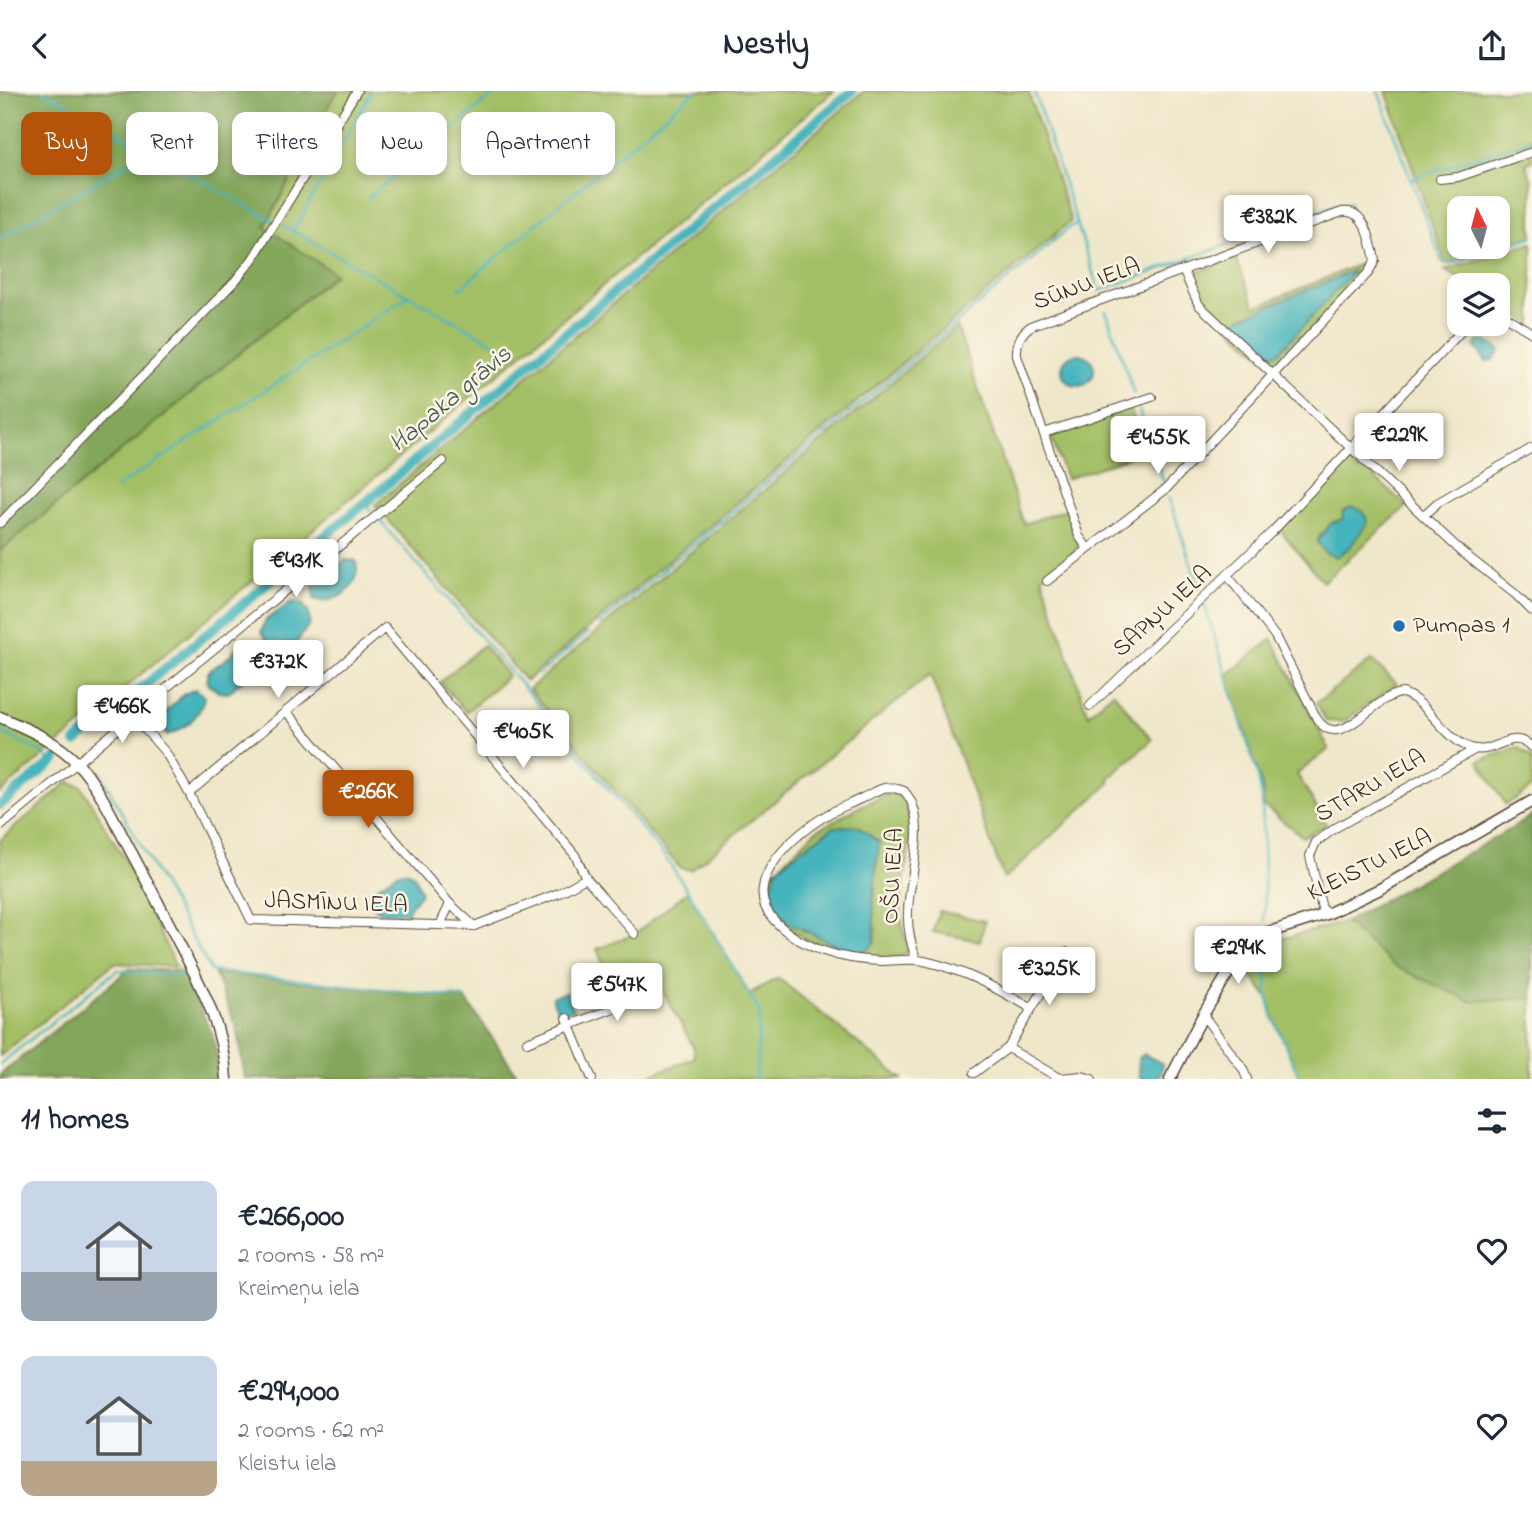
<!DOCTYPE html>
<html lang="en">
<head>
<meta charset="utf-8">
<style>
  :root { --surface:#fff; --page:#f2f2f3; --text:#1f2937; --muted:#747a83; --accent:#b45309 }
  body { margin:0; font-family:"Indie Flower",sans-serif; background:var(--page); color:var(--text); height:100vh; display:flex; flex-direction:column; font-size:26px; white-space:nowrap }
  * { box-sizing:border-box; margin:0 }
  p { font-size:23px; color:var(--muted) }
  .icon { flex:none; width:38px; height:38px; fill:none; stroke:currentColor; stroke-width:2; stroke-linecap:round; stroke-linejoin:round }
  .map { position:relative; height:988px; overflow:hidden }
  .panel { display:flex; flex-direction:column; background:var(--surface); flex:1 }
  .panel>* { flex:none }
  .guide { position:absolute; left:21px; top:21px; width:700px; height:63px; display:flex; gap:14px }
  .needle { width:46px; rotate:354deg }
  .controls { position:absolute; left:1447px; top:105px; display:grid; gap:14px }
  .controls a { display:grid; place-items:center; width:63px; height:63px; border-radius:14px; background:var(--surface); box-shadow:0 4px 10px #0003; font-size:35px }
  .price { position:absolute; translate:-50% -60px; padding:0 16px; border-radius:7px; background:#fff; color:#222; font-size:23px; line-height:46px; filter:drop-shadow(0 2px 4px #0008) }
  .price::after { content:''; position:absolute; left:50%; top:42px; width:21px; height:16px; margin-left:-10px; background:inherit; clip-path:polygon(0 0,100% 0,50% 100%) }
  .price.selected { background:var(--accent); color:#fff }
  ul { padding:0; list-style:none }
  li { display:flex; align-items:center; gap:21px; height:175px; padding:0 21px }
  li span { display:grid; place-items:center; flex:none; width:196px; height:140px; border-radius:14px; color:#555 }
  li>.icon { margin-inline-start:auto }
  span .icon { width:84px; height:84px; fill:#fffc; stroke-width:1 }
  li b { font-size:30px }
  h2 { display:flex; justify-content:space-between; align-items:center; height:84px; padding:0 21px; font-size:30px }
  .chip { padding:0 24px; border-radius:14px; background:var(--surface); box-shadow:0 4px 10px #0003; font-size:24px; line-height:63px }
  .chip.selected { background:var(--accent); color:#fff }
  header { display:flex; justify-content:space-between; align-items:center; height:91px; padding:0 21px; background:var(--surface); font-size:32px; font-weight:700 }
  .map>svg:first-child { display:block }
  .green { fill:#a3bf65; stroke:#6f7442; stroke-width:2; fill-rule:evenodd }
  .forest { fill:#82a65a; stroke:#5e683c; stroke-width:2 }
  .water { fill:#44b4bc; stroke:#406f6d; stroke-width:2 }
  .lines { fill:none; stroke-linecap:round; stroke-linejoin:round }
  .stream { stroke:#44b4bc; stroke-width:2.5 }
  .canal { stroke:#44b4bc; stroke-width:10 }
  .street-casing { stroke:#564638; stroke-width:10 }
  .secondary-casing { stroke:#564638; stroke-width:13 }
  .street { stroke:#fff; stroke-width:8 }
  .secondary { stroke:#fff; stroke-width:10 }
  .poi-dot { fill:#1f6fb2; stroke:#fcf5e5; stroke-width:2.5 }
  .labels { text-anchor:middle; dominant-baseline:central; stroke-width:5; stroke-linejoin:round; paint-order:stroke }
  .street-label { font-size:24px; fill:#3b2a1e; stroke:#fcf5e5 }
  .poi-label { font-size:24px; fill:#3b2a1e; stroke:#fcf5e5; text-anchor:start }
  .water-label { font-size:26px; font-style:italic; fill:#3e5a55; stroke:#fcf5e5 }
</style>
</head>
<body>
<header><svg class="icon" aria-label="back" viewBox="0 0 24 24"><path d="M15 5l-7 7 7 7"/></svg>Nestly<svg class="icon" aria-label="share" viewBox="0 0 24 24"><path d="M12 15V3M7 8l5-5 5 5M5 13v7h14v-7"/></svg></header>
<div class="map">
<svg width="1532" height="988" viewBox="0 0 1532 988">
  <rect width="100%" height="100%" fill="#fcf5e5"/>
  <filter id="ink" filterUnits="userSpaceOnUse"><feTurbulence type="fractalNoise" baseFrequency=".0143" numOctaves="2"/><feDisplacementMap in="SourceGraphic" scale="14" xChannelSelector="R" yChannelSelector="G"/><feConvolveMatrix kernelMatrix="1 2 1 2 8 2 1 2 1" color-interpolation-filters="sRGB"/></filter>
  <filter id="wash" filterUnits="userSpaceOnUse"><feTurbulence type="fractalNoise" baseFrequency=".00686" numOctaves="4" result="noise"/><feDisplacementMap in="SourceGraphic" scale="28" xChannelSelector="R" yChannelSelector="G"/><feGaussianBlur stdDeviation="1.57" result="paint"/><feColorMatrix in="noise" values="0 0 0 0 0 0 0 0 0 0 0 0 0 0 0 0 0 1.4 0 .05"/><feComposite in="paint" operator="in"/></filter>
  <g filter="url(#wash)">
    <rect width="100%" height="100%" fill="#efe7c9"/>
    <!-- green -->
    <g class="green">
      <path d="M339 0H834L0 702V460L335 183 264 137 333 6Z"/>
      <path d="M864 0H1028L1071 130 526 590 375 414Z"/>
      <path d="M1386 0H1532V70L1526 73 1532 90V145L1498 156V117H1460V156H1498L1446 173Z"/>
      <path d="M1532 152V233L1498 212V194H1470L1445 179Z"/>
      <path d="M1236 167 1255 216 1367 170 1369 175 1275 277 1200 209 1191 183Z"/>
      <path d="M957 236 1024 433 1067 418 1079 454 1071 464 1042 486 1088 624 1113 601 1152 649 1109 687 1110 692 1004 788 930 583 691 779 680 777 529 598Z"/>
      <path d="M1130 317 1147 360 1066 388 1051 345Z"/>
      <path d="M1351 366 1407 415 1323 491 1280 439ZM1343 428 1326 462 1317 451 1321 443Z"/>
      <path d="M1272 548 1329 658 1297 683 1327 734 1303 746 1264 715 1262 695 1227 584Z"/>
      <path d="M483 554 508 585 466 621 440 591Z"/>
      <path d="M1372 569 1397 593 1343 631 1326 630 1316 612Z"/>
      <path d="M1518 656 1532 667V696L1506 714 1479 670Z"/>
      <path d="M68 691 81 695 129 776 176 876 114 872 0 965V749Z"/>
      <path d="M893 701 903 706C919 743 901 784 901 822 901 834 906 848 909 860L900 866 863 867 805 848 778 829 765 805 772 782 815 740 863 714ZM875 797 872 828 876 838 820 846 804 840Z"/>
      <path d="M688 800 749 903 778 887 902 988H640L694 967V957L658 891 617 907 597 858 635 843Z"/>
      <path d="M939 820 985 830 980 850 933 841Z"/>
      <path d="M1345 831 1395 875 1470 910 1532 907V988H1300L1272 923 1268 907 1246 877 1273 850Z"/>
    </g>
    <!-- forest -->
    <g class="forest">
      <path d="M0 0H339L333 6 265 136 335 183 0 460Z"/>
      <path d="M1532 724V907L1470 910 1394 875 1345 831 1516 735Z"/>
      <path d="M129 878 182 880 213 944 220 988H0V984Z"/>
      <path d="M214 882 465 907 520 988H245L237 937Z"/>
    </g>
    <!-- water -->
    <g class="water">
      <path d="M1355 179 1278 262 1272 263 1235 229Z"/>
      <path d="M1478 250H1486L1500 259 1493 269 1486 270 1475 256Z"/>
      <circle cx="1078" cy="279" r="16"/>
      <path d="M1352 416 1362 419 1368 431 1350 456 1336 466 1326 462 1317 451 1331 432 1343 428 1342 421Z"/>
      <path d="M346 469 356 470C357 475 358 483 356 487 349 505 330 513 314 508L313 493Z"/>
      <path d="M291 511 301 512 308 520 310 532 297 551 273 558 261 541 266 529Z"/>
      <path d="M246 551 259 561V575L228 602 218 601 207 591 208 581 231 564 237 556Z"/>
      <path d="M196 598 205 606C199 626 186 638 167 644L156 631 184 603Z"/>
      <path d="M857 735 879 751 873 808 875 851 869 858 859 861 835 854 789 832 777 819 771 797 777 778 794 764 833 736Z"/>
      <path d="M406 780 414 784 421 802 410 816 408 822 379 821 370 812V801L399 781Z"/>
      <path d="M566 901 573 919 559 924 552 906Z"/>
      <path d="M1144 963 1163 973 1162 980 1156 988H1140L1138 967Z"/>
    </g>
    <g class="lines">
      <!-- stream -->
      <g class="stream">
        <path d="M43 0 274 130"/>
        <path d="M1034 0 1099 200 1336 114 1351 111"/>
        <path d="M1378 0 1442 171 1450 173 1532 146"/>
        <path d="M1410 88 1532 48"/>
        <path d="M368 107 498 0"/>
        <path d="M284 135 507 259"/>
        <path d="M293 140 372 0"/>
        <path d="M0 148 150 59"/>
        <path d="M459 198 695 0"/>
        <path d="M1106 220 1134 303"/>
        <path d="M1139 319 1164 392"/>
        <path d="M116 397 409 205"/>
        <path d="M1169 407 1199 496"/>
        <path d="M365 412 372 421"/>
        <path d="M381 431 510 580 663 763 688 800 760 921 756 988"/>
        <path d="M1205 515 1258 685 1262 707 1265 830"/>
        <path d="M599 533 1070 136 1077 132"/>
        <path d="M539 583 589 541"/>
        <path d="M0 640 41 661 52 671"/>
        <path d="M100 682 211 880 465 907"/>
        <path d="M1265 856 1268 907 1272 923 1300 988"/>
        <path d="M0 973 117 879 184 885"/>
      </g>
      <!-- canal -->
      <g class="canal">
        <path d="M76 651 365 412 852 0"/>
        <path d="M0 714 56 668"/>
      </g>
    </g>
  </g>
  <g filter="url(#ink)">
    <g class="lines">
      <!-- street casing -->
      <g class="street-casing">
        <g id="street">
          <path d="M1440 88 1458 86 1532 61"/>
          <path d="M1183 179 1199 214 1351 357 1274 439 1227 484"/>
          <path d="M1498 221 1532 242"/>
          <path d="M1468 233 1351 357 1462 461 1515 503 1532 520"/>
          <path d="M1044 342 1152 306"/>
          <path d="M1424 424 1437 412 1532 357"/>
          <path d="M0 432 235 190 252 169 357 0"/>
          <path d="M1047 490 1166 398 1369 181 1375 169C1371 151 1366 117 1342 121L1033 234C1022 240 1016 251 1017 265L1079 445 1088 458"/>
          <path d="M1090 615 1227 484 1275 545 1317 628C1341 664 1375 602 1403 602 1430 612 1443 647 1471 657 1495 665 1510 636 1532 656"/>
          <path d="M286 620 450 813 474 835"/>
          <path d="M132 633 142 617 443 370"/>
          <path d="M189 702 385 537 575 764 586 787 635 843"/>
          <path d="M0 736 120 636 132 633 142 635 166 662 189 702 251 829 474 835 559 802 586 787"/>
          <path d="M1327 823 1322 818 1310 765 1316 751 1337 736 1476 658"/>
          <path d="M440 834 450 813"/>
          <path d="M916 868C911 853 907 836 908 820 909 786 930 727 904 700 898 698 891 695 884 697 877 699 871 703 864 706 853 712 841 716 830 722 798 741 737 790 774 829 801 858 843 869 881 870 895 870 910 867 924 870 965 879 995 897 1031 917"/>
          <path d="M1203 924 1243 978 1247 988"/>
          <path d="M567 927 592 988"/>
          <path d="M527 951 652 902"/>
          <path d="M1008 957 1066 861"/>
          <path d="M974 982 1008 957 1059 987 1082 985 1092 988"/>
        </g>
      </g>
      <!-- secondary casing -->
      <g class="secondary-casing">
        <g id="secondary">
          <path d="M0 626C27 638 57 650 77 672 100 696 114 730 130 759 148 792 165 825 182 858 204 900 224 940 226 988"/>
          <path d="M1170 988 1203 924 1238 866 1263 843 1327 823 1380 798 1532 710"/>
        </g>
      </g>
      <!-- street -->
      <use href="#street" class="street"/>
      <!-- secondary -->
      <use href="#secondary" class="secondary"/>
    </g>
  </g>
  <!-- markers -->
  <circle class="poi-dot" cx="1399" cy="535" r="7"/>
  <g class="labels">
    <!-- street labels -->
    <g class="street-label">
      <text transform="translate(1087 194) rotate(-20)">SŪNU IELA</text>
      <text transform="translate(1163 521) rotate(-42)">SAPŅU IELA</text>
      <text transform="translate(1371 696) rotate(-30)">STARU IELA</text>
      <text transform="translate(1370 775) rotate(-26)">KLEISTU IELA</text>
      <text transform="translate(894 785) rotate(-87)">OŠU IELA</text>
      <text transform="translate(336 813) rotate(2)">JASMĪNU IELA</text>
    </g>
    <!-- poi labels -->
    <g class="poi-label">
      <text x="1413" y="535">Pumpas 1</text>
    </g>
    <!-- water labels -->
    <g class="water-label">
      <text transform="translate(451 309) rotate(-40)">Hapaka grāvis</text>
    </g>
  </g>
</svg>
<div class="controls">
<a><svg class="needle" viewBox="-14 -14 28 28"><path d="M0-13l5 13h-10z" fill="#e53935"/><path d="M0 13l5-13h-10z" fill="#747a83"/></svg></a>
<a><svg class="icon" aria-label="layers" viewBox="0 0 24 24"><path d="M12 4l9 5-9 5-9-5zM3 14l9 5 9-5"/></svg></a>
</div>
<b class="price" style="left:1268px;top:164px">€382K</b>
<b class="price" style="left:1399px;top:382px">€229K</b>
<b class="price" style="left:1158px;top:385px">€455K</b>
<b class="price" style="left:296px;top:508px">€431K</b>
<b class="price" style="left:278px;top:609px">€372K</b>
<b class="price" style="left:122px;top:654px">€466K</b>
<b class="price" style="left:523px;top:679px">€405K</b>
<b class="price selected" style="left:368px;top:739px">€266K</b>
<b class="price" style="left:1238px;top:895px">€294K</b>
<b class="price" style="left:1049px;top:916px">€325K</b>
<b class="price" style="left:617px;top:932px">€547K</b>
<div class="guide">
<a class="chip selected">Buy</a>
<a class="chip">Rent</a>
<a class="chip">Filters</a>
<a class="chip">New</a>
<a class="chip">Apartment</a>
</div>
</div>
<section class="panel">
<h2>11 homes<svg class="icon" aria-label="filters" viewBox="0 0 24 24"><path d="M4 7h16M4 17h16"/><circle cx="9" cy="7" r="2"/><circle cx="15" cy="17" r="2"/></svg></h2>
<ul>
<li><span style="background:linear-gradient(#c9d6e8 65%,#9aa5b1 0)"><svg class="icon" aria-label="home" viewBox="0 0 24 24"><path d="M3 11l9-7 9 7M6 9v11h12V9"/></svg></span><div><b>€266,000</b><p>2 rooms · 58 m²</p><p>Kreimeņu iela</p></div><svg class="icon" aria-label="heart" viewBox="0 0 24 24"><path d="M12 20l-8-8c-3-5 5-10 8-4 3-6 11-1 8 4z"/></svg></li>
<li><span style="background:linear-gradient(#c9d6e8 75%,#b9a48a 0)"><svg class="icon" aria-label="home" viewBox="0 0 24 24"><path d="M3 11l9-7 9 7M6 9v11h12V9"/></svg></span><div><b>€294,000</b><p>2 rooms · 62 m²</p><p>Kleistu iela</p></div><svg class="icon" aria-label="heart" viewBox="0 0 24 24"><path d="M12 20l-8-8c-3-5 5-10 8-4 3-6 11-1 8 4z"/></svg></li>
</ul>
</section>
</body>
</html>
